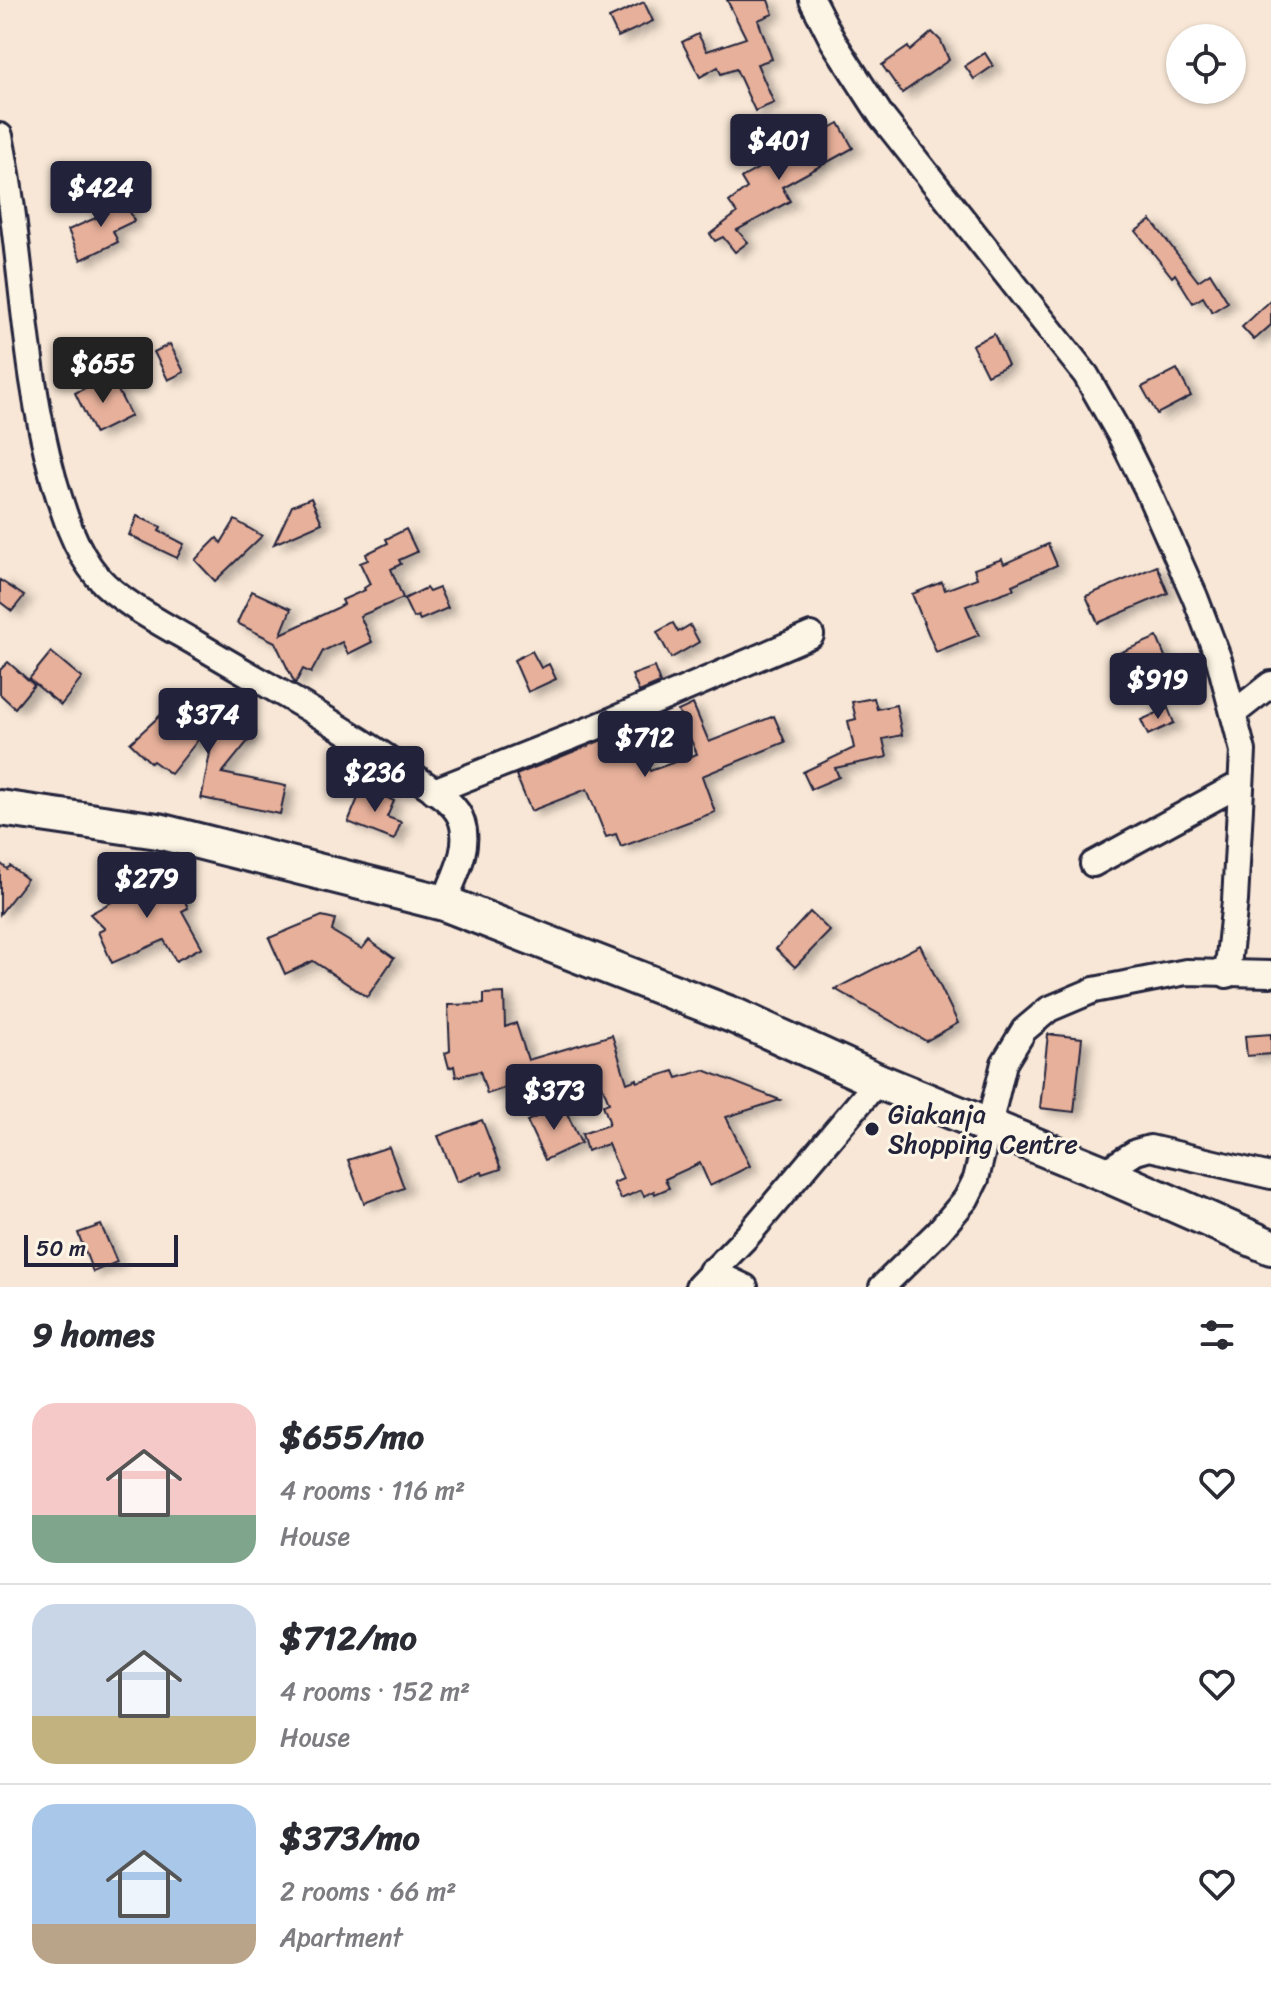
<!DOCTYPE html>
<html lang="en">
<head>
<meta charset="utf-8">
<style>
  :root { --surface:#fff; --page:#f7f7f7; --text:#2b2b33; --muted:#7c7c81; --line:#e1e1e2; --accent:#22223b }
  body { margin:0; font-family:Sriracha,sans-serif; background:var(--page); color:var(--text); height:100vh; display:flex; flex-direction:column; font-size:30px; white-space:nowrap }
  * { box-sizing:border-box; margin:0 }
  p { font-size:26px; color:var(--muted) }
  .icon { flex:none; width:44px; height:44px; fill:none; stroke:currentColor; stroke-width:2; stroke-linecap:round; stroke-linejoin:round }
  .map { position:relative; height:1287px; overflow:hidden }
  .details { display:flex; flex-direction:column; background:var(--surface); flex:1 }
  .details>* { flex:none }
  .buttons { position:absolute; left:1166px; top:24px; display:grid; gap:16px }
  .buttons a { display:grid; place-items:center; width:80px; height:80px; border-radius:50%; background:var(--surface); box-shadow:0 2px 6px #0004; font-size:40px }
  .scale { position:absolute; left:24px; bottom:20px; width:154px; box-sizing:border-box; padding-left:8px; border:4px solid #22223b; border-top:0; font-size:22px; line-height:28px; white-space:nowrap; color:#22223b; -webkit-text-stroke:6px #fcf5e5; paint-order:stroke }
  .price { position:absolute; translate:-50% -68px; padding:0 18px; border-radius:8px; background:var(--accent); color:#fff; font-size:26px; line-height:52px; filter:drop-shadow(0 2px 4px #0008) }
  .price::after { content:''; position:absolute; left:50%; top:48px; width:24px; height:18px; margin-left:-12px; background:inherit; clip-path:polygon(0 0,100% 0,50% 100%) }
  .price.active { background:#222; color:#fff }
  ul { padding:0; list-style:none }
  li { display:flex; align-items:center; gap:24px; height:200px; padding:0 32px }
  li+li { border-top:2px solid var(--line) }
  li span { display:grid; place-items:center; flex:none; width:224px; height:160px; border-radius:24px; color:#555 }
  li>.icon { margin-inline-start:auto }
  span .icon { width:96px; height:96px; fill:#fffc; stroke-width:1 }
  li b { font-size:34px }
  h2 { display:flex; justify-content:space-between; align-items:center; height:96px; padding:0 32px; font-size:34px }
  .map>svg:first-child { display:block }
  .building { fill:#e6b09a; stroke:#22223b; stroke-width:2; filter:url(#shadow) }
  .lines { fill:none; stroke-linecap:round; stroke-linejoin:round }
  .street-casing { stroke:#22223b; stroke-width:30 }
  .secondary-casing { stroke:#22223b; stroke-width:40 }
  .street { stroke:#fcf5e5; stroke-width:24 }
  .secondary { stroke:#fcf5e5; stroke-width:34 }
  .poi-dot { fill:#22223b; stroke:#fcf5e5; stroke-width:3 }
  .labels { text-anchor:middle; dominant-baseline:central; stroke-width:6; stroke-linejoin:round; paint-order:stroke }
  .poi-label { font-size:26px; fill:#22223b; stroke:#fcf5e5; text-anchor:start }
</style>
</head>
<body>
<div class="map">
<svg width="1271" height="1287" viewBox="0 0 1271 1287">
  <defs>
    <filter id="shadow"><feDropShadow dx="8" dy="4.5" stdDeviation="4" flood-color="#0004"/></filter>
  </defs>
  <rect width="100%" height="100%" fill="#f8e7d6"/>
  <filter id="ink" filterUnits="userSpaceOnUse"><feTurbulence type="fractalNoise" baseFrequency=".0125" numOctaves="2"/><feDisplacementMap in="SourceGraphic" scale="16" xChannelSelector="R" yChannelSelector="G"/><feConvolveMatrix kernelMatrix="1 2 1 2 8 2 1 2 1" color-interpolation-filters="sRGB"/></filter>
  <g filter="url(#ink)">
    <!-- building -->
    <g class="building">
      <path d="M727 0H768L773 14 758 20 772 59 757 64 774 103 755 111 736 69 721 74 718 67 700 77 682 42 698 34 707 51 746 38Z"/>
      <path d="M644 2 653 21 618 37 609 18Z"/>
      <path d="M932 32 941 41 949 60 902 93 882 65 908 47 910 51Z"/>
      <path d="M985 53 993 66 974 79 965 66Z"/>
      <path d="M839 123 853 148 782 187 790 201 737 230 748 242 735 252 723 237 715 241 710 234 737 213 729 202 747 188 741 178Z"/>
      <path d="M123 195 134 221 113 231 118 242 81 260 68 230 107 213 103 204Z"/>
      <path d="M1151 220 1198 281 1210 273 1228 302 1212 312 1203 297 1193 303 1175 274 1172 277 1136 231Z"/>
      <path d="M1271 300V325L1254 340 1242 327Z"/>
      <path d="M994 334 1008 365 987 375 972 345Z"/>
      <path d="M170 344 184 372 168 380 154 352Z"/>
      <path d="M1177 369 1191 396 1157 414 1142 387Z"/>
      <path d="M110 375 131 416 95 434 75 393Z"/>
      <path d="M311 498 322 523 274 544 292 506Z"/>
      <path d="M137 516 161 527 159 531 184 544 177 558 129 535Z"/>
      <path d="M235 520 262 536 215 581 195 560 217 538 221 543Z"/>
      <path d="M406 529 417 552 399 560 401 564 391 569 403 598 360 616 372 642 348 654 342 642 323 651 311 673 303 669 295 684 275 642 237 623 252 591 291 609 281 634 337 608 344 604 342 600 365 590 364 588 370 584 360 563 368 560 366 554 388 543 386 539Z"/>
      <path d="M1048 544 1057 565 1012 585 1014 589 966 606 979 635 936 652 912 594 942 582 945 590 977 578 974 569 1002 559 1004 564Z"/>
      <path d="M1157 566 1168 593 1098 623 1086 596Z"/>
      <path d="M0 580 24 596 12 611 0 602Z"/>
      <path d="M426 588 429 592 439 588 448 608 420 620 418 616 413 618 404 599Z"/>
      <path d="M673 623 678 632 690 625 699 642 671 658 657 632Z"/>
      <path d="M1157 637 1166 659 1122 678 1112 656Z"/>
      <path d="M532 651 541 668 549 664 556 679 528 692 514 660Z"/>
      <path d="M51 652 82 678 61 705 29 679Z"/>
      <path d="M8 662 34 685 15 708 0 694V670Z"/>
      <path d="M654 667 660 683 639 692 632 675Z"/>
      <path d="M874 698 877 709 896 705 902 735 883 739 887 757 835 768 839 777 811 789 803 772 854 748 848 721 856 719 852 702Z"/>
      <path d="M190 699 235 723 236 721 253 735 222 773 286 786 280 814 202 798 201 800 217 716 171 774 153 761 151 763 130 743 164 712 171 719Z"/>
      <path d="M693 704 709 742 774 716 785 742 702 776 715 812 621 847 616 834 606 837 587 789 531 811 516 775 624 731 633 755 642 751 650 771 697 754 678 711Z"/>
      <path d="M1168 708 1174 723 1148 735 1141 720Z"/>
      <path d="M363 786 394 801 387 817 401 822 394 840 348 822Z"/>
      <path d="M0 863 7 869 10 866 27 879 0 914Z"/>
      <path d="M144 870 176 881 188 908 182 911 202 947 176 961 164 940 112 963 98 932 105 929 90 914 140 886Z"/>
      <path d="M810 912 830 931 795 967 776 949Z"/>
      <path d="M322 916 335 919 332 931 362 949 369 940 394 958 367 997 313 961 285 974 269 938Z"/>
      <path d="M920 945 958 1023 926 1041 835 989Z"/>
      <path d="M504 993 505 1027 516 1023 528 1060 612 1035 627 1083 637 1079V1082L674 1071 677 1078 704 1070 780 1100 726 1117 750 1166 710 1186 700 1163 665 1179 669 1188 655 1194 654 1191 644 1196 641 1190 621 1199 613 1183 623 1179 608 1144 587 1151 582 1134 608 1125 609 1121 603 1105 609 1103 594 1065 571 1072 569 1067 487 1094 480 1071 456 1077 454 1066 449 1068 445 1053 450 1051 448 1005 484 1004V994Z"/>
      <path d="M1048 1034 1082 1038 1074 1112 1040 1108Z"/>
      <path d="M1271 1034V1054L1247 1056 1245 1036Z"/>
      <path d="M563 1105 581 1143 545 1160 527 1121Z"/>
      <path d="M482 1120 501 1169 483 1175 482 1172 457 1182 438 1136Z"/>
      <path d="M389 1147 404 1188 364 1203 348 1160Z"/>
      <path d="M101 1225 117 1262 93 1272 78 1233Z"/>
    </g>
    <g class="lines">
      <!-- street casing -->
      <g class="street-casing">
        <g id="street">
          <path d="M812 0 833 41 882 117 1086 375 1119 433 1146 487 1195 597 1219 660 1243 751 1235 901 1227 975"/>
          <path d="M0 136C23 249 22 365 53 477 63 511 74 549 97 576 119 602 168 627 197 644 271 688 345 727 415 777 430 788 457 803 462 822 471 849 453 878 444 903"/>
          <path d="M1234 713 1271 684"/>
          <path d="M434 791 596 727 811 635"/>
          <path d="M1093 864 1240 784"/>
          <path d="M1103 1173 1136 1152 1150 1148 1271 1176"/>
          <path d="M711 1271 745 1287"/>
          <path d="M698 1287 748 1235 878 1081"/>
          <path d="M882 1287 939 1231 966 1199 976 1179 1004 1063 1024 1030 1049 1009 1094 990 1186 972 1271 974"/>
        </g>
      </g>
      <!-- secondary casing -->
      <g class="secondary-casing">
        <path id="secondary" d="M0 808 158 831 444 903 735 1016 878 1081 1103 1173 1271 1247"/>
      </g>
      <!-- street -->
      <use href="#street" class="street"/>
      <!-- secondary -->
      <use href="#secondary" class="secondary"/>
    </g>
  </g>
  <!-- markers -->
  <circle class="poi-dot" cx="872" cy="1129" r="8"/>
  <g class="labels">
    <!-- poi labels -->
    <g class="poi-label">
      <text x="888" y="1114">Giakanja<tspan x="888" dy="30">Shopping Centre</tspan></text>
    </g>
  </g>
</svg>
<div class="buttons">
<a><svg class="icon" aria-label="locate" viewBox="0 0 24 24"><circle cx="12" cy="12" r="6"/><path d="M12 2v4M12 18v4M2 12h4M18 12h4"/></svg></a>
</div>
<div class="scale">50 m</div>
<b class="price" style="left:779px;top:182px">$401</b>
<b class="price" style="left:101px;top:229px">$424</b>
<b class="price active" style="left:103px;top:405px">$655</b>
<b class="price" style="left:1158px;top:721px">$919</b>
<b class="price" style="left:208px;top:756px">$374</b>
<b class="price" style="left:645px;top:779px">$712</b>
<b class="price" style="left:375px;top:814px">$236</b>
<b class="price" style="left:147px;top:920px">$279</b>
<b class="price" style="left:554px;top:1132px">$373</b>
</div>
<section class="details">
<h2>9 homes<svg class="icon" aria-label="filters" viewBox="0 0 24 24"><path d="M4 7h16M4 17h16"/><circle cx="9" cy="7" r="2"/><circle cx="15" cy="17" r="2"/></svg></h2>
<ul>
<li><span style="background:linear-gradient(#f6c9c9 70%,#7fa58c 0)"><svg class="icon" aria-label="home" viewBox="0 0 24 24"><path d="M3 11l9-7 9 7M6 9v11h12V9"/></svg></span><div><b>$655/mo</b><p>4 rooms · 116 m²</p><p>House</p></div><svg class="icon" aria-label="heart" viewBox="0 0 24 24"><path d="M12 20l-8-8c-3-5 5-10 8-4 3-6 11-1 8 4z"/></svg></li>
<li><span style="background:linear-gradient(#c9d6e8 70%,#c2b280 0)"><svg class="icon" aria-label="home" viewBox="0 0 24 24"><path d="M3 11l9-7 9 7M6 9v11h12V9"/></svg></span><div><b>$712/mo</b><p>4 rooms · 152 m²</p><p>House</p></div><svg class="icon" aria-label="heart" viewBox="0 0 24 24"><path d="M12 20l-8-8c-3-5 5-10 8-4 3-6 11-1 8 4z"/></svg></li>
<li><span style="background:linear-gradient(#a9c7e8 75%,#b9a48a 0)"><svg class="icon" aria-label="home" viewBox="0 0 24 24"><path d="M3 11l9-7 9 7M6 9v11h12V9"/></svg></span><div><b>$373/mo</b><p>2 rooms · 66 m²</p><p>Apartment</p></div><svg class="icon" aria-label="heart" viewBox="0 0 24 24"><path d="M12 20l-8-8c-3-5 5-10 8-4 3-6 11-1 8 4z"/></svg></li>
</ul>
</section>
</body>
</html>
